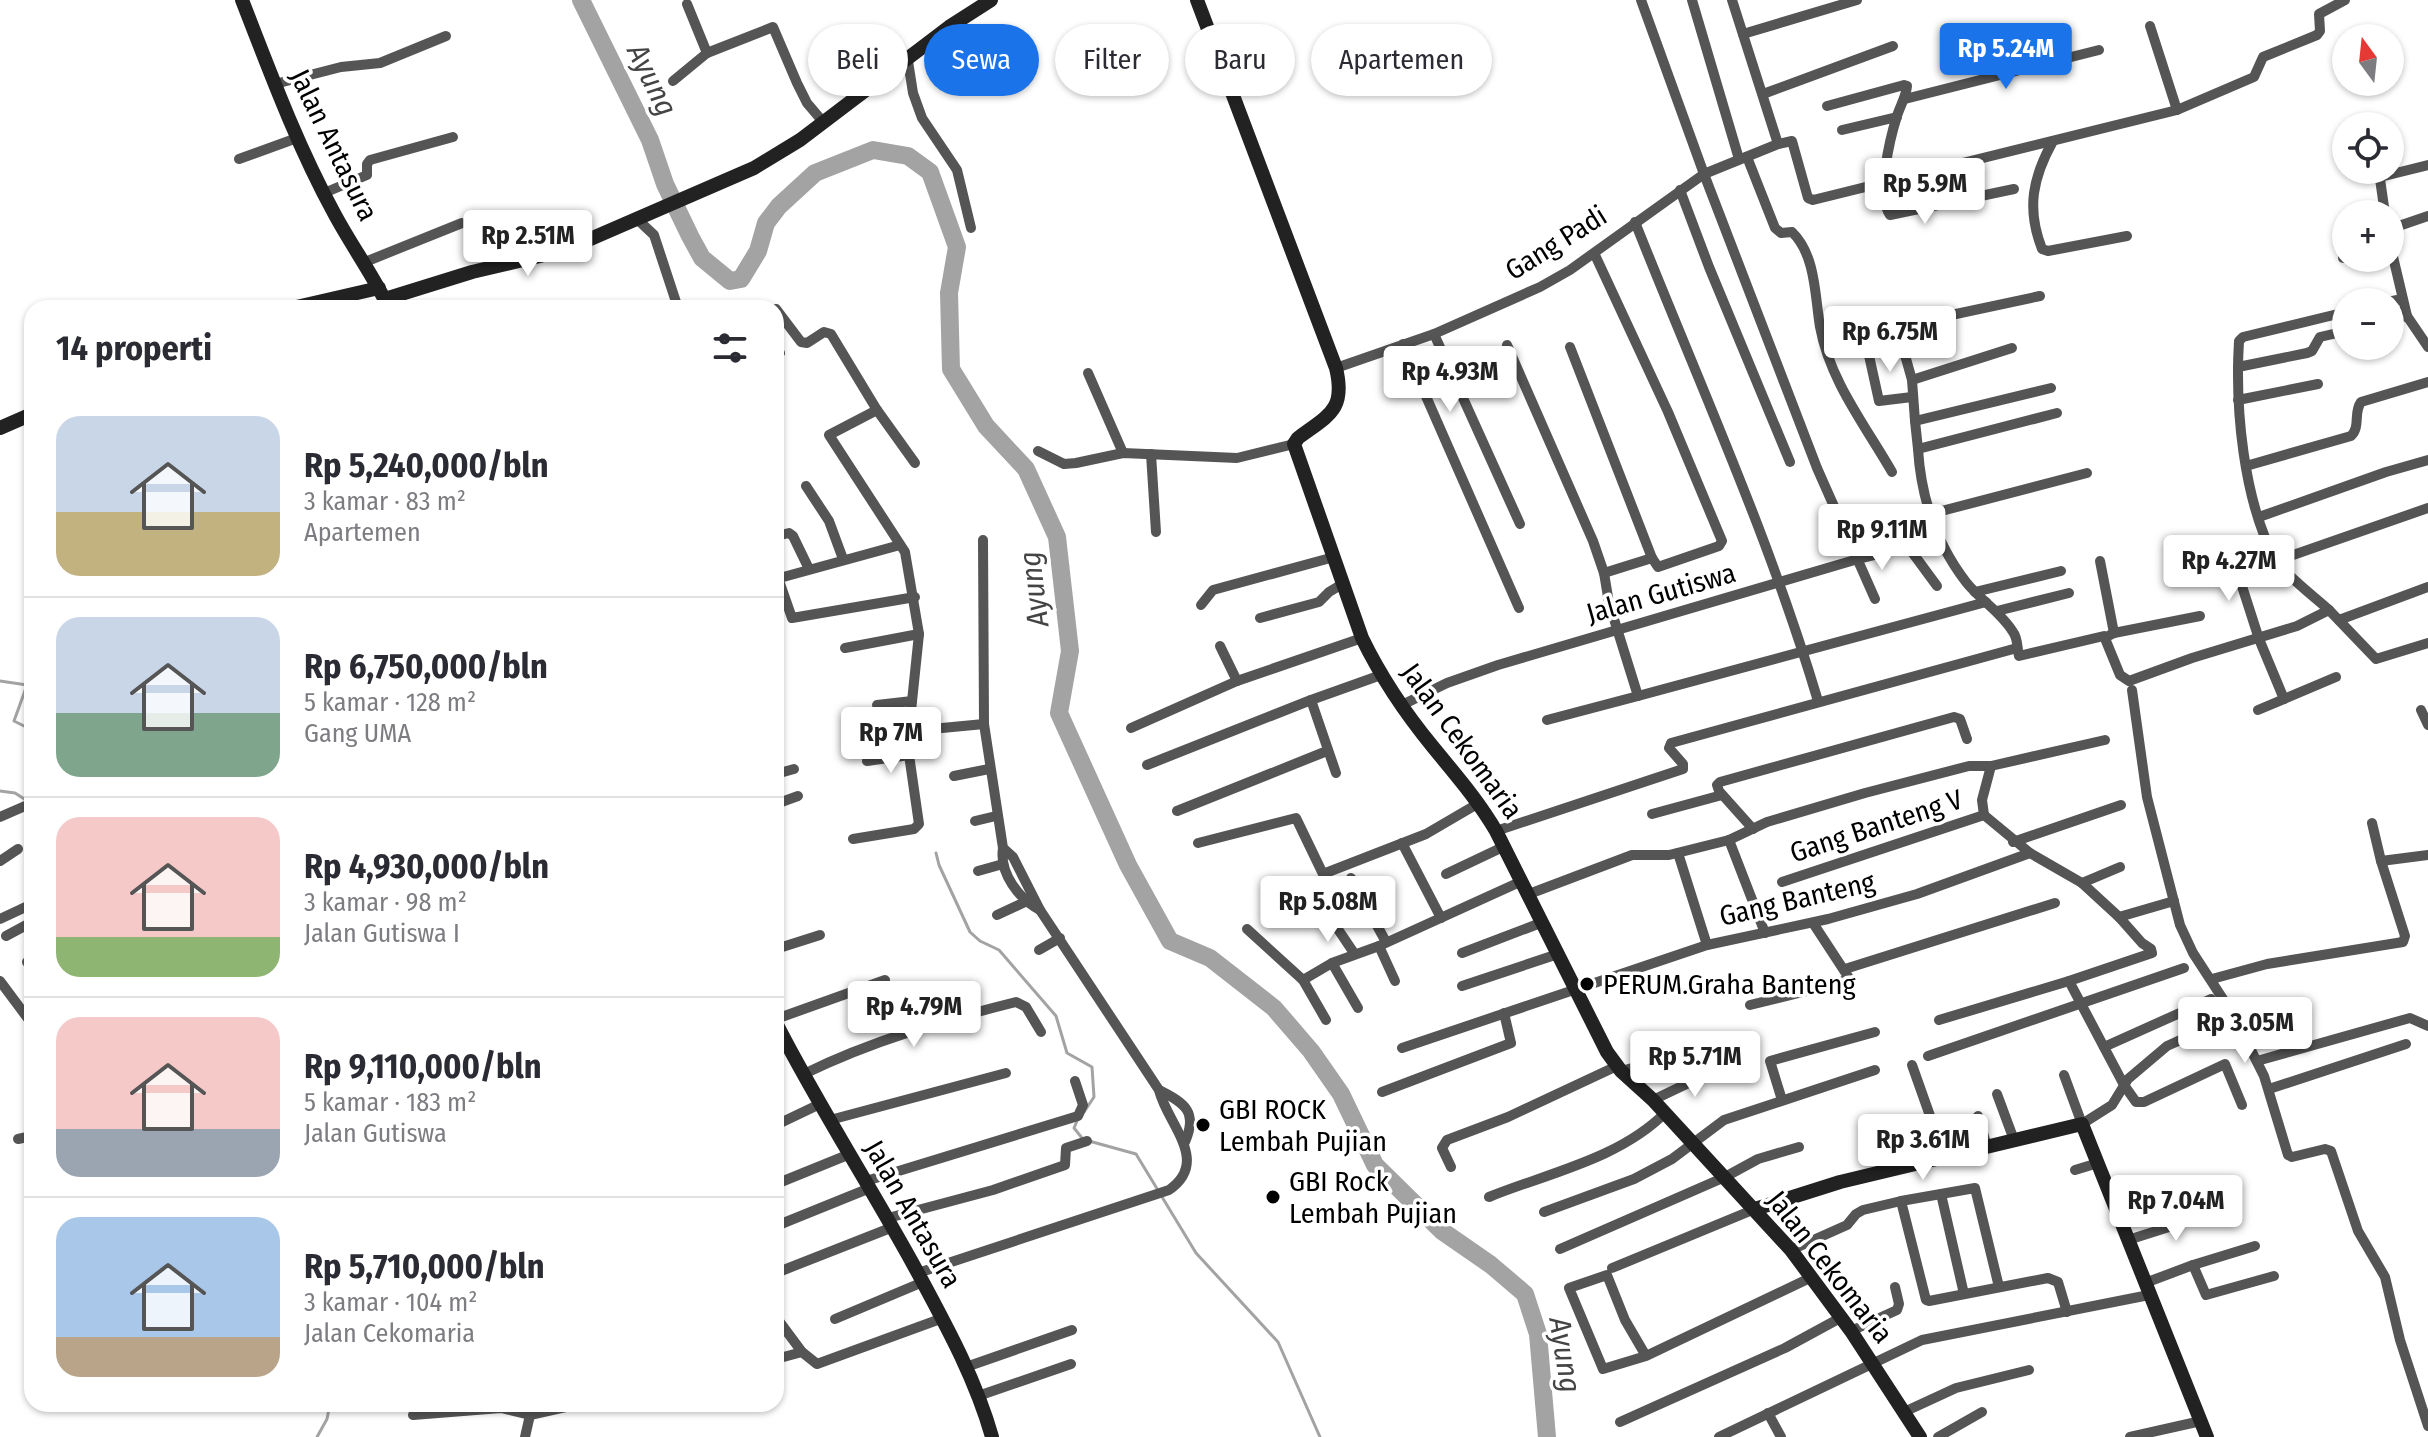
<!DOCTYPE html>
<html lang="id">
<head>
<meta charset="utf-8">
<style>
  :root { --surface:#fff; --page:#f7f7f7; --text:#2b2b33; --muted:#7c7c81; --line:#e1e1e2; --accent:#1a73e8 }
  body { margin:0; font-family:"Fira Sans Condensed",sans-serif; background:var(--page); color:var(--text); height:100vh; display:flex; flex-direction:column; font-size:30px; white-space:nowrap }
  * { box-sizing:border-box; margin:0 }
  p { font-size:26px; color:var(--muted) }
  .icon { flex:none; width:44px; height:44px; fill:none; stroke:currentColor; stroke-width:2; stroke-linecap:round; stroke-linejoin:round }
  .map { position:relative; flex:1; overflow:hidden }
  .side { position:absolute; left:24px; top:300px; width:760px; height:1112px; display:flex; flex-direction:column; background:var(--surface); border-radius:24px; box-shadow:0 2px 6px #0004 }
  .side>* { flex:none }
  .hud { position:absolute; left:808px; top:24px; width:760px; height:72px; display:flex; gap:16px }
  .needle { width:52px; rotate:345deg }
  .fabs { position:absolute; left:2332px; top:24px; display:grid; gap:16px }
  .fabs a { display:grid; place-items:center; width:72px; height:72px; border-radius:50%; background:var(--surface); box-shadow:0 2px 6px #0004; font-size:40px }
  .price { position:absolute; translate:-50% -68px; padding:0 18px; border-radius:8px; background:#fff; color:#222; font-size:26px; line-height:52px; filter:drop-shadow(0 2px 4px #0008) }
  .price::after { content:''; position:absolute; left:50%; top:48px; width:24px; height:18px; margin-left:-12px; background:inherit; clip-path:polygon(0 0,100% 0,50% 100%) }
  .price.selected { background:var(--accent); color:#fff }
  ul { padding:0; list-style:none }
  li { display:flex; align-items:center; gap:24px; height:200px; padding:0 32px }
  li+li { border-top:2px solid var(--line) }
  li span { display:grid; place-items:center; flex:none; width:224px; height:160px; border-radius:24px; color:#555 }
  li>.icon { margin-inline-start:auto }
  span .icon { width:96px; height:96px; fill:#fffc; stroke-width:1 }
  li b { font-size:34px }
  h2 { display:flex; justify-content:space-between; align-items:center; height:96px; padding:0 32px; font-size:34px }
  .chip { padding:0 28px; border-radius:36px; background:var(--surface); box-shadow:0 2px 6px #0004; font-size:28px; line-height:72px }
  .chip.selected { background:var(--accent); color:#fff }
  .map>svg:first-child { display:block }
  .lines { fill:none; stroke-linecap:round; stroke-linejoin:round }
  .stream { stroke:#a3a3a3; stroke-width:3 }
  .river { stroke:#a3a3a3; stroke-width:18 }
  .street { stroke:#555; stroke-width:10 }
  .secondary { stroke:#222; stroke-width:14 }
  .poi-dot { fill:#000; stroke:#fff; stroke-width:3 }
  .labels { text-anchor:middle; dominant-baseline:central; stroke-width:7; stroke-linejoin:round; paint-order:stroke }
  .street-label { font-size:28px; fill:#000; stroke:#fff }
  .poi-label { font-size:28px; fill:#000; stroke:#fff; text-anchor:start }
  .water-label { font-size:30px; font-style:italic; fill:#444; stroke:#fff }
</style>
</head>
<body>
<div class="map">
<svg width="2428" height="1437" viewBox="0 0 2428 1437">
  <rect width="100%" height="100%" fill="#fff"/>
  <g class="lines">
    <!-- stream -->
    <g class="stream">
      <path d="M0 681 27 685 14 721 32 730"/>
      <path d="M0 791 15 793 29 802"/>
      <path d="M936 853 939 865 970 932 980 941 999 950 1056 1016 1067 1053 1092 1067 1094 1097 1084 1112"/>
      <path d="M1077 1121 1074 1128 1082 1138"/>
      <path d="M1089 1141 1136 1154 1196 1253 1278 1342 1320 1437"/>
      <path d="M317 1437 327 1419 330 1404"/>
    </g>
    <!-- river -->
    <path class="river" d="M581 0 650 140 665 184 690 236 702 258 730 281 741 279 758 251 766 223 779 206 815 173 873 150 908 156 930 172 957 247 949 293 951 369 986 426 1026 469 1057 537 1070 651 1059 713 1128 865 1170 941 1210 958 1274 1008 1311 1051 1341 1094 1375 1165 1442 1231 1491 1265 1525 1294 1538 1334 1547 1437"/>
    <!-- street -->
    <g class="street">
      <path d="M1641 0 1704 174 1817 468 1875 599"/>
      <path d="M1692 0 1739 159"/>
      <path d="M1732 0 1778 144"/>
      <path d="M687 4 707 53"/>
      <path d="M2150 26 2177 110"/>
      <path d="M1743 34 1857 0"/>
      <path d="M908 61 913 93 922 118 957 170 971 228"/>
      <path d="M673 81 707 53 773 27 797 83 807 103 824 123"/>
      <path d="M275 84 341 67 380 63 446 36"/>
      <path d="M1763 94 1893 46"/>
      <path d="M1905 99 2099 50"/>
      <path d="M1827 106 1904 85 1907 86C1906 97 1900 106 1897 116 1890 138 1876 196 1890 215L2014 189"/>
      <path d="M1842 130 1897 117"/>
      <path d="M2053 141C2033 177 2026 208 2042 249L2048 251 2127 236"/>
      <path d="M1747 157 1775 228 1781 233 1792 232C1816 255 1815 297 1820 327 1830 381 1865 425 1892 472"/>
      <path d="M239 159 297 138"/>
      <path d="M2379 172 2385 214"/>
      <path d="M2380 177 2428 165"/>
      <path d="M1680 190 1709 267 1790 462"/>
      <path d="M324 193 367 175V164L370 160 453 137"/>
      <path d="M638 220 654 235 678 308"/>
      <path d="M1635 222C1698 381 1769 536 1818 701"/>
      <path d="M2390 229 2428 216"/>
      <path d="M2390 244 2407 316 2428 347"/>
      <path d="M1595 255 1668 412 1722 541 1719 546 1658 567 1652 558 1604 573"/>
      <path d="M2343 258H2346"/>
      <path d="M365 262 462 223"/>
      <path d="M2388 302 2402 299"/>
      <path d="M776 309 801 342 807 343 824 332 831 334 877 410 915 463"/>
      <path d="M2390 320 2407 316"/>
      <path d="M1434 334 1520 524"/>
      <path d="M1403 344 1519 608"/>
      <path d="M1507 345 1593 541 1604 573 1609 603 1638 696 1547 720"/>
      <path d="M1570 347 1652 558"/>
      <path d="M1868 351 1879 401 1912 397"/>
      <path d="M776 352 780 353"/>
      <path d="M2238 367 2307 353 2312 351 2320 337 2346 331"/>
      <path d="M1336 368 1434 334 1540 287 1570 270 1704 174 1778 144 1792 141 1808 198 1813 200 2177 110 2254 77 2263 57 2317 35 2320 31 2319 14 2345 0"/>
      <path d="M1088 373 1123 453"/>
      <path d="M1912 380 2012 348"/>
      <path d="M2238 400 2318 384"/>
      <path d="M2057 413 1918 449C1921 497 1936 543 1966 582 1980 600 2001 612 2013 632 2018 638 2017 648 2019 656L2104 636 2120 675 2129 681 2192 658 2297 626 2329 610C2316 598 2283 573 2275 559 2243 499 2235 407 2239 341L2243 337 2346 312"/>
      <path d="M1915 421 1912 380 1898 330 1923 321 2040 296"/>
      <path d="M1918 449 1915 421 2051 388"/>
      <path d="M1038 451 1064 464 1076 463 1123 453 1237 458 1294 444"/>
      <path d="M1151 454 1156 532"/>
      <path d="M2246 466 2351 436C2361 426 2353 413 2361 402L2428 382"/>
      <path d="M806 486 829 521 843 559"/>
      <path d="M1930 514 2087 473"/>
      <path d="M2259 517 2386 472 2428 460"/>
      <path d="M776 536 789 533 793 536 809 569"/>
      <path d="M1909 548 1937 586"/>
      <path d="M2232 555 2259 639 2284 699"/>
      <path d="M2100 561 2114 633 2110 635"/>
      <path d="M2276 561 2428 508"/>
      <path d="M778 578 792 618 915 597"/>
      <path d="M776 579 900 545"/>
      <path d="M1975 592 2061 571"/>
      <path d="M1201 605 1213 590 1334 557"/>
      <path d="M2329 610 2376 659 2428 643"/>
      <path d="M1997 611 2069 593"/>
      <path d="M1260 618 1319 602 1329 592 1339 586"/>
      <path d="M2339 620 2428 587"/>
      <path d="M2114 633 2200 616"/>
      <path d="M1220 646 1237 681"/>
      <path d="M845 648 919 634"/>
      <path d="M2132 690 2147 797 2180 925 2193 953 2234 1016 2264 1076 2288 1155 2292 1157 2325 1149 2331 1151 2358 1231 2385 1277 2400 1340 2428 1426"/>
      <path d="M1638 696 1986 602"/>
      <path d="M1311 700 1336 773"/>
      <path d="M877 705 912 701"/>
      <path d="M1402 705 1447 683 1498 665 1858 559 1938 540"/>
      <path d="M2258 710 2336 677"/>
      <path d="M2421 710 2428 725"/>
      <path d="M942 728 984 724"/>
      <path d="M1131 728 1237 681 1362 638"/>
      <path d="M867 761 909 755"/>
      <path d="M1147 765 1311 700 1381 675"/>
      <path d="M776 774 794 769"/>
      <path d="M954 776 989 769"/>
      <path d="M776 804 798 796"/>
      <path d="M1177 811 1327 751"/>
      <path d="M1652 814 1722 795"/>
      <path d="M1984 815 1982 800 1991 766"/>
      <path d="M0 817 32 803"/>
      <path d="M975 821 996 816"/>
      <path d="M1753 829 1719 791 1717 785 1720 782 1954 717 1960 719 1967 739"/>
      <path d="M1496 831 1683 769V764L1669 748 1671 743 2017 648"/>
      <path d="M853 839 914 829 919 824 909 755 911 711 919 634 905 552 829 435 877 410"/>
      <path d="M1729 840 1765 933"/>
      <path d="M2013 842 2121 805"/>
      <path d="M1198 843 1296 818 1323 874 1426 834 1479 803"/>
      <path d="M1402 843 1441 918"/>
      <path d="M1003 848C999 873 1019 899 1040 910"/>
      <path d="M1678 853 1707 945"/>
      <path d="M0 861 18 849"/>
      <path d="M2381 861 2428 855"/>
      <path d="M978 871 1003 864"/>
      <path d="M1446 874 1505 846"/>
      <path d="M1351 878 1386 942"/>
      <path d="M1782 882 1984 815"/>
      <path d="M2082 883 2120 867"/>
      <path d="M1529 894 1632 855H1669L1729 840 1767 822 1865 793 1969 766H1991L2105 740"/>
      <path d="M997 915 1025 902"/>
      <path d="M1329 916 1354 953"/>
      <path d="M2119 917 2174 901"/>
      <path d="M0 919 32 904"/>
      <path d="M1247 929 1303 980 1326 1020"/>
      <path d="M6 936 32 922"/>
      <path d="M1379 946 1395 981"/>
      <path d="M776 949 820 935"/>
      <path d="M1039 950 1060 938"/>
      <path d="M1462 953 1543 922"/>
      <path d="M32 958 27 962 32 968"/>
      <path d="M1332 963 1358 1008"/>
      <path d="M1845 969 2055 903"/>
      <path d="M2212 979 2267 964 2403 942 2405 936 2381 861 2372 823"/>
      <path d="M1303 980 1332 963 1379 946 1522 881"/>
      <path d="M0 981 32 1024"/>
      <path d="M2069 981 2124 1085 2136 1102H2144L2225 1064 2242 1105"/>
      <path d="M1462 986 1558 954"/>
      <path d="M1750 1005 1839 983 1849 978 1813 923"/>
      <path d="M776 1019 885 980"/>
      <path d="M1939 1020 2069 981 2152 953 2151 949 2142 943 2119 917 2082 883 2030 853 1984 815"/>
      <path d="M2104 1047 2211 999"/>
      <path d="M1402 1048 1707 945 1828 919 1917 894 2030 853"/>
      <path d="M1928 1056 2184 968"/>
      <path d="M2257 1061 2410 1018 2428 1026"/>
      <path d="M1912 1065 1945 1158"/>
      <path d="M1621 1071 1740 1039"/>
      <path d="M804 1074C871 1041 944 1020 1016 1002L1026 1007 1041 1032"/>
      <path d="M2064 1075 2082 1124 2112 1105 2128 1079 2167 1046 2234 1016"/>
      <path d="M2269 1089 2406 1044"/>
      <path d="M1159 1090C1185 1103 1198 1112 1185 1142"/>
      <path d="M1382 1092 1511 1043 1504 1013"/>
      <path d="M1997 1094 2014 1140"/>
      <path d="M1653 1100 1722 1067"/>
      <path d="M1782 1100 1770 1061 1875 1032"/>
      <path d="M1978 1116 1987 1147"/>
      <path d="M830 1120 1006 1073"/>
      <path d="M776 1125 820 1104"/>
      <path d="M18 1139 32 1136"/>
      <path d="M1451 1167 1442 1148 1447 1140 1508 1117 1617 1066"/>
      <path d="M2075 1170 2098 1163"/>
      <path d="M866 1181 1078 1116 1083 1105 1075 1081"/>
      <path d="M776 1184 850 1154"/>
      <path d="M1941 1194 1964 1294"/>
      <path d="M1489 1197C1548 1173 1619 1159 1665 1113"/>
      <path d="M1544 1212 1634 1179 1672 1159 1724 1120 1875 1070"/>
      <path d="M888 1218 993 1190 1065 1165 1066 1148 1087 1141"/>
      <path d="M776 1226 870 1188"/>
      <path d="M2128 1240 2213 1213"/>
      <path d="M1560 1249 1725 1177 1758 1159 1799 1147"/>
      <path d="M1791 1250 1847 1225 1856 1214 1863 1210 1901 1201"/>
      <path d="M2193 1265 2206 1295 2274 1276"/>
      <path d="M1612 1268 1755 1209"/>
      <path d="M776 1273 893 1227"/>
      <path d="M918 1273 1169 1190C1211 1161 1167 1124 1159 1090L1040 910 1013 857 1003 848 984 724 983 540"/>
      <path d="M2145 1283 2193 1265 2255 1246"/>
      <path d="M1999 1287 1975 1188 1901 1201 1926 1300 1929 1301 2048 1278 2058 1282 2067 1312"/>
      <path d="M776 1317 802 1352 817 1364 943 1318"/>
      <path d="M835 1319 923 1282"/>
      <path d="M1851 1331 1897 1310 1899 1304 1895 1287"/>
      <path d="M1646 1356 1625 1320 1607 1275 1569 1288 1603 1369 1646 1356 1812 1277"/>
      <path d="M776 1359 802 1352"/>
      <path d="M966 1367 1072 1330"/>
      <path d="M978 1396 1071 1364"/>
      <path d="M1904 1412 1956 1388 2029 1370"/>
      <path d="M1768 1413 1781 1437"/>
      <path d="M413 1415 501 1408 530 1415 579 1404"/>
      <path d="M1620 1422 1785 1348 1842 1317"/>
      <path d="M525 1437 530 1415"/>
      <path d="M1719 1437 1922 1340 2149 1295"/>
      <path d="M1938 1437 1982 1412"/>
      <path d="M2130 1437 2201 1421"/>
    </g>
    <!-- secondary -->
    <g class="secondary">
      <path d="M242 0C270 72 297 145 334 213 351 245 373 275 389 308"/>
      <path d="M1197 0 1336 368C1346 410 1329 415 1298 438L1294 444 1362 638C1381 677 1405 713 1433 747 1455 774 1478 800 1496 831L1607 1052 1621 1071 1653 1100 1791 1250 1851 1331 1920 1437"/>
      <path d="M385 299 472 272 565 250 754 168 800 140 949 27 991 0"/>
      <path d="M292 308 379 288"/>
      <path d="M0 428 32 414"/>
      <path d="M776 1023C820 1109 873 1190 919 1275 947 1327 976 1380 992 1437"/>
      <path d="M1755 1209 1840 1182 2082 1124 2207 1437"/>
    </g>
  </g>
  <!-- markers -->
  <g class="poi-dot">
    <circle cx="1587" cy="984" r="8"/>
    <circle cx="1203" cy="1125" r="8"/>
    <circle cx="1273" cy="1197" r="8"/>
  </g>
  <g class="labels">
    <!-- street labels -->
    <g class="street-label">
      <text transform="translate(334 145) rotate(64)">Jalan Antasura</text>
      <text transform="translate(1556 243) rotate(-32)">Gang Padi</text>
      <text transform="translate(1661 593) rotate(-16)">Jalan Gutiswa</text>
      <text transform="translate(1462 741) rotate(54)">Jalan Cekomaria</text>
      <text transform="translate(1876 826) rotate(-18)">Gang Banteng V</text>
      <text transform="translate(1797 899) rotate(-13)">Gang Banteng</text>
      <text transform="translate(913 1214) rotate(60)">Jalan Antasura</text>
      <text transform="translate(1830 1267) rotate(52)">Jalan Cekomaria</text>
    </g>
    <!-- poi labels -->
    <g class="poi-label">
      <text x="1603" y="984">PERUM.Graha Banteng</text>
      <text x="1219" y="1109">GBI ROCK<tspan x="1219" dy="32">Lembah Pujian</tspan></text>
      <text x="1289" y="1181">GBI Rock<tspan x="1289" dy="32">Lembah Pujian</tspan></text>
    </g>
    <!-- water labels -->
    <g class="water-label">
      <text transform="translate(652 80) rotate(64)">Ayung</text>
      <text transform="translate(1034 589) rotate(-97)">Ayung</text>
      <text transform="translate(1565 1355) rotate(81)">Ayung</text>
    </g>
  </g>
</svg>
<div class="fabs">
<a><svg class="needle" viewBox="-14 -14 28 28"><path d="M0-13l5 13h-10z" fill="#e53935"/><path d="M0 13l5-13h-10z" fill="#7c7c81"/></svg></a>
<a><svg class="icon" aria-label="locate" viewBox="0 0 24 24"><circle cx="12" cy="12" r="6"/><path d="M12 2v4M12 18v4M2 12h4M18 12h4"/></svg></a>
<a>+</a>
<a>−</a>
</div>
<b class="price selected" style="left:2006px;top:91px">Rp 5.24M</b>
<b class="price" style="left:1925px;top:226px">Rp 5.9M</b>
<b class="price" style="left:528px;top:278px">Rp 2.51M</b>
<b class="price" style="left:1890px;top:374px">Rp 6.75M</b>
<b class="price" style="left:1450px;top:414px">Rp 4.93M</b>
<b class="price" style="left:1882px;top:572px">Rp 9.11M</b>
<b class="price" style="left:2229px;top:603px">Rp 4.27M</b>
<b class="price" style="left:891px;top:775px">Rp 7M</b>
<b class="price" style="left:1328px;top:944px">Rp 5.08M</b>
<b class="price" style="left:914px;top:1049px">Rp 4.79M</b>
<b class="price" style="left:2245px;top:1065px">Rp 3.05M</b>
<b class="price" style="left:1695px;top:1099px">Rp 5.71M</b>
<b class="price" style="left:1923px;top:1182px">Rp 3.61M</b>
<b class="price" style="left:2176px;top:1243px">Rp 7.04M</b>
<div class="hud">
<a class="chip">Beli</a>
<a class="chip selected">Sewa</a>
<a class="chip">Filter</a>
<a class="chip">Baru</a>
<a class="chip">Apartemen</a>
</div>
<section class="side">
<h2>14 properti<svg class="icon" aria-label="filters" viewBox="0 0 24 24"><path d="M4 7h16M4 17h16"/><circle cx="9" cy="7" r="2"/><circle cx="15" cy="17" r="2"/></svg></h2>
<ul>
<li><span style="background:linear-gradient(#c9d6e8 60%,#c2b280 0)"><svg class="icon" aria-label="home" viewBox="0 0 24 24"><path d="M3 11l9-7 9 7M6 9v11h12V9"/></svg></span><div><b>Rp 5,240,000/bln</b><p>3 kamar · 83 m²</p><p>Apartemen</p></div></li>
<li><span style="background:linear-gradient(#c9d6e8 60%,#7fa58c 0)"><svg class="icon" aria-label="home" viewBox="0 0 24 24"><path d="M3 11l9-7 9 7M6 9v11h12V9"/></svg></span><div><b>Rp 6,750,000/bln</b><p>5 kamar · 128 m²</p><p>Gang UMA</p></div></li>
<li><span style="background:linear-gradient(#f6c9c9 75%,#8fb573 0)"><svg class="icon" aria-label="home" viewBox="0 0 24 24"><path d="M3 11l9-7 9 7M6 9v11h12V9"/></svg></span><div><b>Rp 4,930,000/bln</b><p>3 kamar · 98 m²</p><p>Jalan Gutiswa I</p></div></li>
<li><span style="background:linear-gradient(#f6c9c9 70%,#9aa5b1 0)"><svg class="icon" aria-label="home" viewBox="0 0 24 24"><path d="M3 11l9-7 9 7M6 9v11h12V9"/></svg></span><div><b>Rp 9,110,000/bln</b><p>5 kamar · 183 m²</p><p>Jalan Gutiswa</p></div></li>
<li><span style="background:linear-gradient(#a9c7e8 75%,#b9a48a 0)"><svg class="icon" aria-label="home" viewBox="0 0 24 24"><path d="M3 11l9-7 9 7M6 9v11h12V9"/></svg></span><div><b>Rp 5,710,000/bln</b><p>3 kamar · 104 m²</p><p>Jalan Cekomaria</p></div></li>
</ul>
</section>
</div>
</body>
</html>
